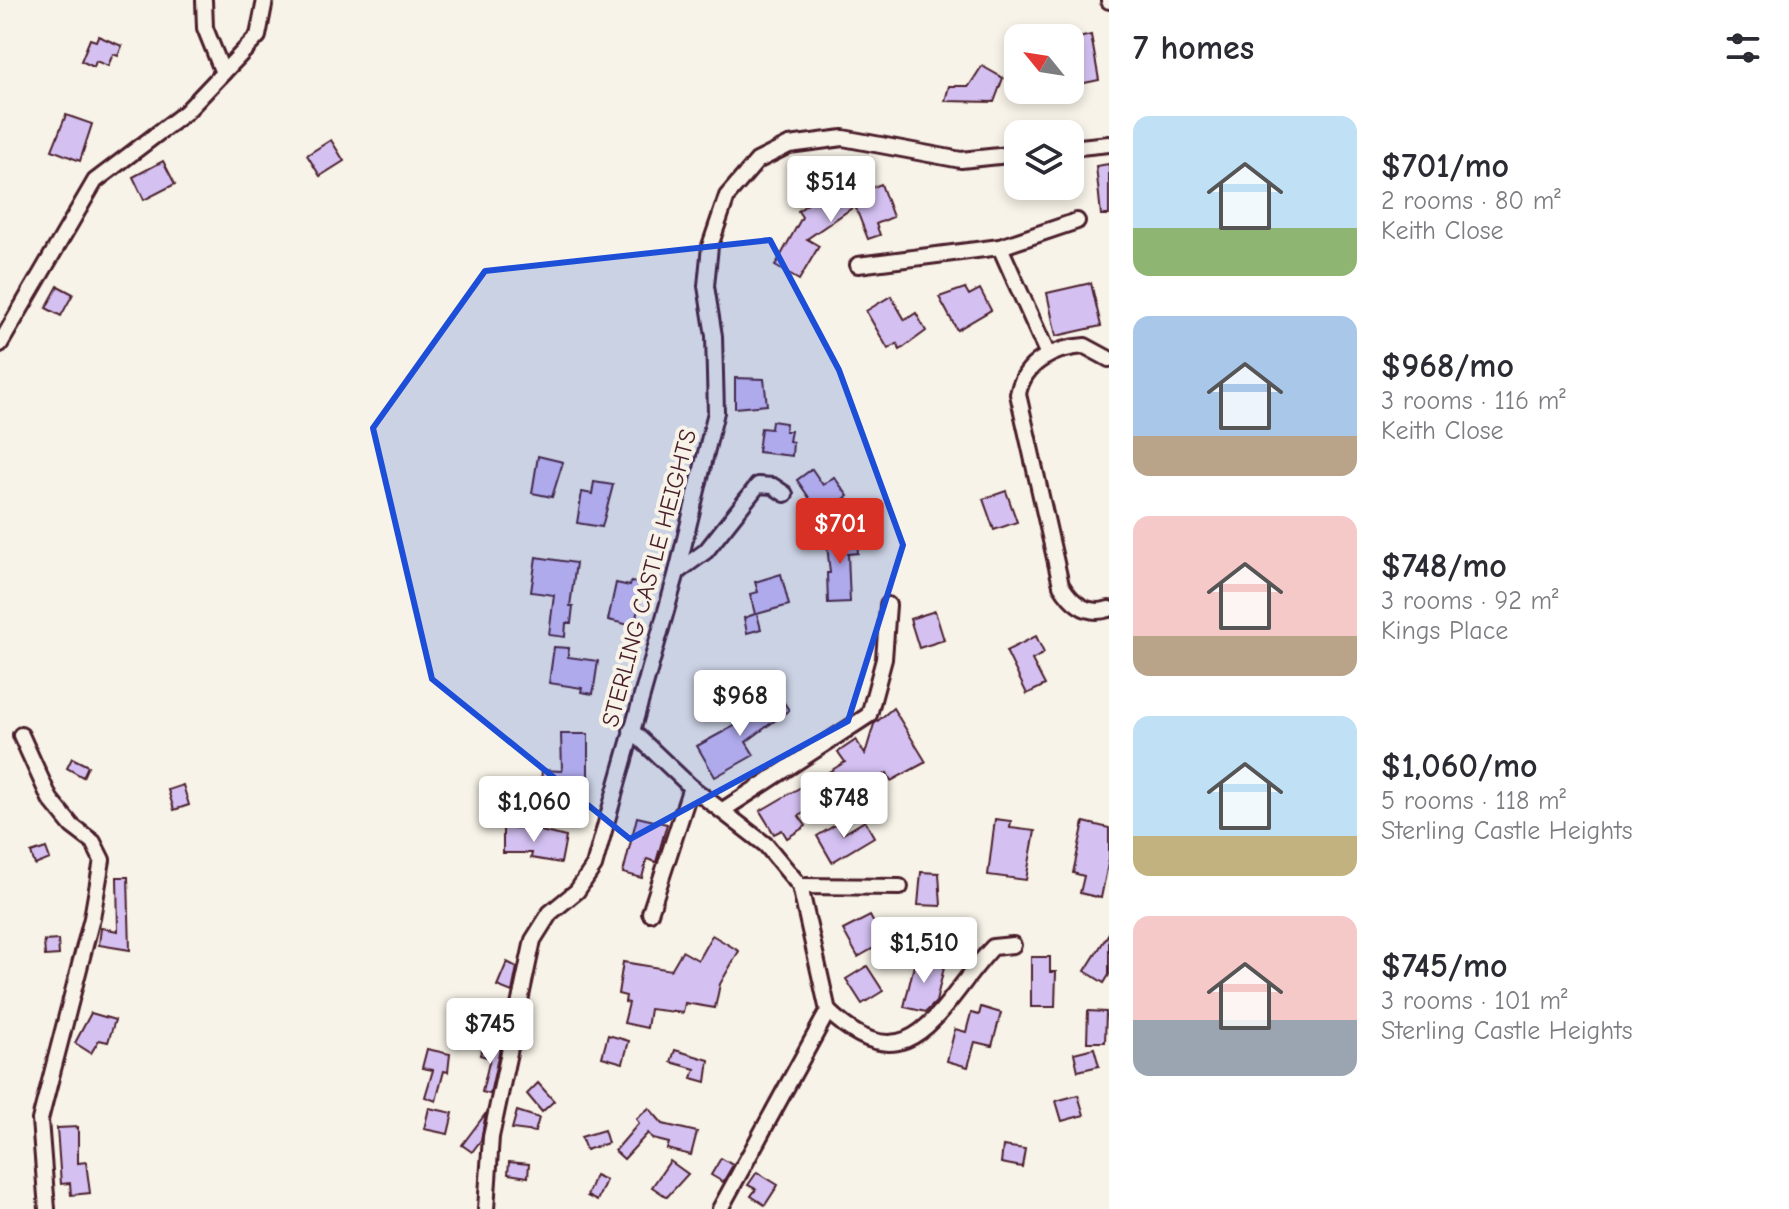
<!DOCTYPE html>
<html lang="en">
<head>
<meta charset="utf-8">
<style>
  :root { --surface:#fff; --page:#f7f7f7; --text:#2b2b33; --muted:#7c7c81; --accent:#d93025 }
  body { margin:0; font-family:"Comic Neue",sans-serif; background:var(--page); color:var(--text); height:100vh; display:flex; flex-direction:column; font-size:30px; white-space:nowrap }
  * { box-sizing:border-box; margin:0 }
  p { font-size:26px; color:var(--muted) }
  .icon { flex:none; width:44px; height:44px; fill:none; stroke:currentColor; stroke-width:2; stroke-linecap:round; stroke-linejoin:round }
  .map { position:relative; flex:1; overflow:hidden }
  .panel { display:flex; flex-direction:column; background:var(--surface); width:680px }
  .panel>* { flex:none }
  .needle { width:52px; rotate:300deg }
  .controls { position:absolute; left:1004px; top:24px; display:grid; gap:16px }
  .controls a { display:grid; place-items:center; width:80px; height:80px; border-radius:16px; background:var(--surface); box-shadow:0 4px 12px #0003; font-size:40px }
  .price { position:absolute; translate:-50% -68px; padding:0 18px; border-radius:8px; background:#fff; color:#222; font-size:26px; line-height:52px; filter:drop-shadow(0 2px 4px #0008) }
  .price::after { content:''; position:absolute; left:50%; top:48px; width:24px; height:18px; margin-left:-12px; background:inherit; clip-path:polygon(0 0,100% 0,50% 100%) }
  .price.selected { background:var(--accent); color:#fff }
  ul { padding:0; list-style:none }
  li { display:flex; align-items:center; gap:24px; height:200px; padding:0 24px }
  li span { display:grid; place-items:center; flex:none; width:224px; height:160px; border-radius:16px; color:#555 }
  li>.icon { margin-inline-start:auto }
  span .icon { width:96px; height:96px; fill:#fffc; stroke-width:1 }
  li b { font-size:34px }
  h2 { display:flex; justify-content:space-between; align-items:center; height:96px; padding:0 24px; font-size:34px }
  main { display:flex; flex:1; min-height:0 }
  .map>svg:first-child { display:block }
  .building { fill:#d4c1f2; stroke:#4a1f2b; stroke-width:2 }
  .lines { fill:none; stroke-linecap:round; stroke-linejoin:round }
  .minor-casing { stroke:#4a1f2b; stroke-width:20 }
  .minor { stroke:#f7f3e8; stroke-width:14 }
  .marked { fill:#1d4ed8; fill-opacity:0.2; stroke:#1d4ed8; stroke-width:6; stroke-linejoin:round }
  .labels { text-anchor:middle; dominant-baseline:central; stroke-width:8; stroke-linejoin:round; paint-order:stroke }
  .street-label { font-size:24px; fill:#4a1f2b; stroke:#f7f3e8 }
</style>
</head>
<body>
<main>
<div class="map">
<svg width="1109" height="1209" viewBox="0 0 1109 1209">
  <rect width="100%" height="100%" fill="#f7f3e8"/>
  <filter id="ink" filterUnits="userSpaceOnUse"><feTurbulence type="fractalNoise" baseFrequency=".0125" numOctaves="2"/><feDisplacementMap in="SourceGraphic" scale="16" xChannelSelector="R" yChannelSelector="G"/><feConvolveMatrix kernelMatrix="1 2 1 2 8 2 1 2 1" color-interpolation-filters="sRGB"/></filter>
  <g filter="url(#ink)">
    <!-- building -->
    <g class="building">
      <path d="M1091 35 1099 80 1070 86V40Z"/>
      <path d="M98 36 122 46 118 56 113 54 108 66 96 61 94 67 81 61 90 39 96 41Z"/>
      <path d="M982 66 1003 78 994 102 945 101 949 86H969Z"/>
      <path d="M66 115 92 124 80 161 52 150Z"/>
      <path d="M331 140 344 161 320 176 307 155Z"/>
      <path d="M163 161 175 184 144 200 133 177Z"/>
      <path d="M1109 164V215H1101L1096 166Z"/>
      <path d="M881 184 893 217 876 224 880 235 868 239 855 206 807 239 819 246 799 280 775 266 802 217 798 211 834 185 844 199Z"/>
      <path d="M1091 283 1101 326 1056 336 1047 293Z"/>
      <path d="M58 286 73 294 61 316 46 308Z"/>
      <path d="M965 288 969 295 980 289 991 310 957 330 939 297Z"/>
      <path d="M891 296 905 320 916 313 926 331 900 350 897 344 888 349 866 311Z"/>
      <path d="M735 378 764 379 767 405 735 408Z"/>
      <path d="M772 421 786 423 785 431H791L789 441 793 442 792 456 758 452 761 428 771 429Z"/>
      <path d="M538 456 563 462 552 497 532 493Z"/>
      <path d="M812 469 823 485 834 477 848 496 821 515 797 480Z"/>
      <path d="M594 482 613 485 602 527 577 523 582 492 592 494Z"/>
      <path d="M1006 491 1017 522 994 530 983 499Z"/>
      <path d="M856 533 858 553 848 554 850 602 828 603 827 573H830L826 536Z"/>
      <path d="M536 557 576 563 570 606H573L571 623H566L565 637 549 635 554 595 531 592Z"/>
      <path d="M781 574 789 605 757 614 761 629 747 633 744 618 755 614 750 594 758 592 755 582Z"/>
      <path d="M631 582 644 584 634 626 608 620 616 583 630 586Z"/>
      <path d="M935 611 944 640 919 648 910 619Z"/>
      <path d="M1036 636 1044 653 1032 660 1045 685 1027 694 1006 651Z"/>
      <path d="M554 647 569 648 568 657 598 661 593 694 581 692 582 688 549 683Z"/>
      <path d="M778 694 789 710 746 742 754 755 715 777 697 746 736 725Z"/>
      <path d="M893 708 926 762 891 781 887 773 844 800 827 773 845 762 838 752 856 740 865 754 874 724Z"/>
      <path d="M561 734H588V801L540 794 542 770 562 771Z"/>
      <path d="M72 758 88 766 83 777 67 768Z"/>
      <path d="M183 785 189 805 174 810 168 790Z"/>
      <path d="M801 787 813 807 799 816 806 826 787 838 782 830 774 834 760 811Z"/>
      <path d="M637 817 667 824 656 862 647 859 642 878 623 873Z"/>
      <path d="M995 819 1011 821 1010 828 1035 831 1026 880 988 875Z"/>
      <path d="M865 821 874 837 832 862 817 836 837 824 843 834Z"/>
      <path d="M1084 822 1109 828V859L1101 898 1080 893 1084 876 1073 873Z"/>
      <path d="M503 828H528L566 837 561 863 531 858 532 853H503Z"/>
      <path d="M46 848 50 859 35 865 31 853Z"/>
      <path d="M921 872 939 873 941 906 918 905Z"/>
      <path d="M117 877H128L130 950 99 945 101 928 118 931Z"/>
      <path d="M870 916 884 942 858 957 843 930Z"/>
      <path d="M1109 933V975L1104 983 1085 971Z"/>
      <path d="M712 935 739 951 720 984 715 1008 685 1003 683 1013 650 1009 647 1028 624 1023 629 1003 625 1002 626 996 618 994 623 962 671 970 682 951 698 960Z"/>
      <path d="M58 940 59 955 45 956 44 941Z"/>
      <path d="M916 957 945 963 936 1002 926 1012 904 1007Z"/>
      <path d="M1031 957H1050V972H1056L1055 1007H1031Z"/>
      <path d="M507 962 517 967 512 992 497 986Z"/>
      <path d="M867 966 883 991 862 1004 846 979Z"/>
      <path d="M981 1007 1001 1013 992 1046 975 1042 968 1067 947 1061 955 1029 966 1032 971 1013 979 1015Z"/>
      <path d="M1088 1011 1106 1012 1105 1042H1087Z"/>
      <path d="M91 1013 115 1020 108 1042 99 1040 91 1053 75 1043Z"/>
      <path d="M608 1035 629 1041 623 1063 602 1057Z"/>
      <path d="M483 1044 500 1048 490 1094 482 1092 490 1058 480 1055Z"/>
      <path d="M1094 1048 1099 1066 1078 1071 1074 1053Z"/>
      <path d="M427 1049 450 1054 448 1072 444 1071 436 1101 425 1097 433 1070 422 1068Z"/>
      <path d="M675 1050 709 1060 706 1082 692 1078 695 1069 671 1062Z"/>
      <path d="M538 1083 554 1101 542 1112 527 1094Z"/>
      <path d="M1078 1095 1084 1115 1062 1121 1056 1101Z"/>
      <path d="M429 1108 453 1113 448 1134 424 1129Z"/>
      <path d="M649 1108 663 1124 697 1132 691 1155 667 1149 669 1143 653 1139 648 1133 624 1159 615 1151 639 1123 636 1119Z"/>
      <path d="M517 1111 539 1118 535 1132 512 1129Z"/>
      <path d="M486 1113 481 1140 472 1152 462 1145Z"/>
      <path d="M78 1127V1163L86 1162 90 1193 71 1195 70 1183 61 1184 57 1128Z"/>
      <path d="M604 1130 608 1143 586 1150 581 1137Z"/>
      <path d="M1003 1146 1025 1149 1022 1167 1001 1163Z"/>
      <path d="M721 1158 733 1165 723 1182 711 1175Z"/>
      <path d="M670 1161 688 1174 667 1197 652 1187Z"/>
      <path d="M509 1162 529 1164 528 1177 508 1174Z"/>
      <path d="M757 1172 778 1185 765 1205 751 1196 756 1189 748 1185Z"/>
      <path d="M595 1175 606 1180 597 1201 587 1196Z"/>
    </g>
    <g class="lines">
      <!-- minor casing -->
      <g class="minor-casing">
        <g id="minor">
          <path d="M204 0 205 28 223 73"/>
          <path d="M1109 0V1"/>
          <path d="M1070 148 1109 144"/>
          <path d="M1000 247 1048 355"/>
          <path d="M858 265 1000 247 1077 221"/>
          <path d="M0 344 95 181 186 112 258 36 265 0"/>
          <path d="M1109 359 1085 346C1054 348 1024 362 1018 394L1061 585C1072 603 1087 616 1109 609"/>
          <path d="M677 572 706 551 758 485 773 486 785 494"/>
          <path d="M631 730 691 787 766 845 800 886 828 1011 720 1209"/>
          <path d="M21 735 50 799 72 826 93 842 102 860 92 918 40 1120 47 1209"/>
          <path d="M723 810 869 715 884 659 888 605"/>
          <path d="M800 886 900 887"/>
          <path d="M650 913 691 787"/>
          <path d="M828 1011C912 1091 940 1003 993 947L1013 945"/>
          <path d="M486 1209 491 1137 533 940 550 913 577 891 594 866 677 572 716 412 714 336 706 286 710 246 727 196 757 161 789 145 843 138 961 160 1018 154"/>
        </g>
      </g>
      <!-- minor -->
      <use href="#minor" class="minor"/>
    </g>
  </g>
  <!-- marked area -->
  <path class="marked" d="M770 240 839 370 903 545 848 721 630 839 432 679 373 428 485 271Z"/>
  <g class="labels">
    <!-- street labels -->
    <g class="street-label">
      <text transform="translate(649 578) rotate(-75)">STERLING CASTLE HEIGHTS</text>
    </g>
  </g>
</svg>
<div class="controls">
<a><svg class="needle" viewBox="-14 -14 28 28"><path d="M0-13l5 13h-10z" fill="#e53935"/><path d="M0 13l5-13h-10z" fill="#7c7c81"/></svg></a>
<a><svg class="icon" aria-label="layers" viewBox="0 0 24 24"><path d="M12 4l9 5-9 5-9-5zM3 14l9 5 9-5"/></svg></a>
</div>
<b class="price" style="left:831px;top:224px">$514</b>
<b class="price selected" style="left:840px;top:566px">$701</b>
<b class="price" style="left:740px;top:738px">$968</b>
<b class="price" style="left:844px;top:840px">$748</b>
<b class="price" style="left:534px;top:844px">$1,060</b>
<b class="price" style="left:924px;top:985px">$1,510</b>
<b class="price" style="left:490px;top:1066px">$745</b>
</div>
<section class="panel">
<h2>7 homes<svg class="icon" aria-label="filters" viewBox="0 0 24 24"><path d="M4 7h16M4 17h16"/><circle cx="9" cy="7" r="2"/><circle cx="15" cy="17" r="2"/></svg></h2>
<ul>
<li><span style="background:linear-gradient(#bfe0f5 70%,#8fb573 0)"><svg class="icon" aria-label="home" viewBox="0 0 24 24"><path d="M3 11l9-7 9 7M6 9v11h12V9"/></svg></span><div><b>$701/mo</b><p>2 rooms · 80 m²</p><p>Keith Close</p></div></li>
<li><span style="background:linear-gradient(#a9c7e8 75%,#b9a48a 0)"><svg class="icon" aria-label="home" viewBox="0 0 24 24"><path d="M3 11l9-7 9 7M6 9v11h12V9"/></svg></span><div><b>$968/mo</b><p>3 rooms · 116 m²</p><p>Keith Close</p></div></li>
<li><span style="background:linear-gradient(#f6c9c9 75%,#b9a48a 0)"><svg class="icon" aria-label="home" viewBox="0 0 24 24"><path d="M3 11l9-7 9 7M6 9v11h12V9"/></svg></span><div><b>$748/mo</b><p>3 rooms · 92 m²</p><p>Kings Place</p></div></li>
<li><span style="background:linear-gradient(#bfe0f5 75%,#c2b280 0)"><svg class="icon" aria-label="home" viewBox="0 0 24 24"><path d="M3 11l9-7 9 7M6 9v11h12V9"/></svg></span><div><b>$1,060/mo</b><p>5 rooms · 118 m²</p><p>Sterling Castle Heights</p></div></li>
<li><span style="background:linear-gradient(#f6c9c9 65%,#9aa5b1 0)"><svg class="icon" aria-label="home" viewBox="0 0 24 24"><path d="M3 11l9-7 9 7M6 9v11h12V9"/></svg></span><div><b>$745/mo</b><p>3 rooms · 101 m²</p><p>Sterling Castle Heights</p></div></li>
</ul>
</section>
</main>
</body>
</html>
